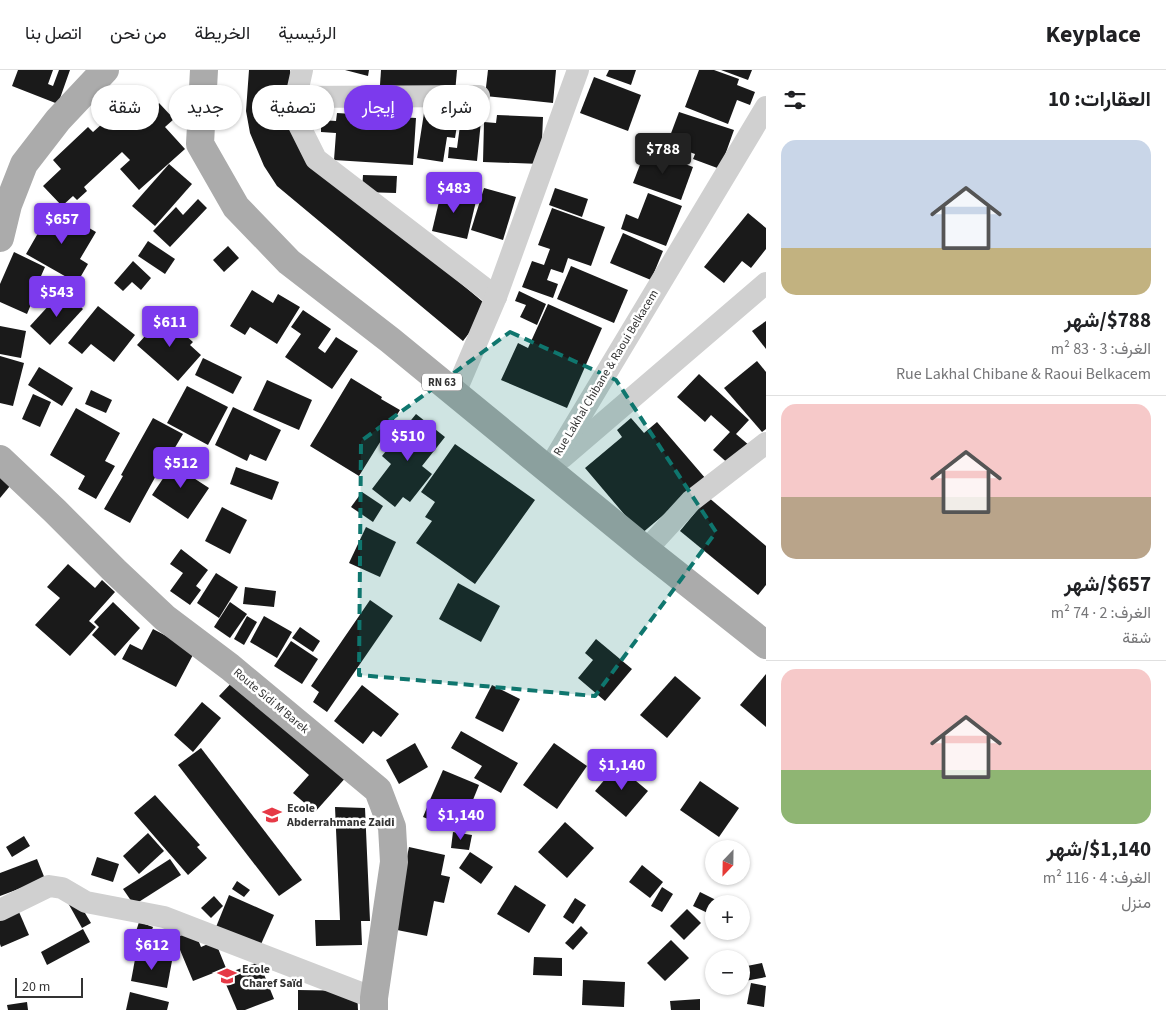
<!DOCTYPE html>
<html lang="ar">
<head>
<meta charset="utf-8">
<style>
  :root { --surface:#fff; --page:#f2f2f2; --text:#202124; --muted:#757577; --line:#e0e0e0; --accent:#7c3aed }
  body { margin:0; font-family:"Source Sans 3",Vazirmatn,sans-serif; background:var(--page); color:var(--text); direction:rtl; height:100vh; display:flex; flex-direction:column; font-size:19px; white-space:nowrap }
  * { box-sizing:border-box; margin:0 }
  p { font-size:16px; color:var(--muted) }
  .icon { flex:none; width:28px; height:28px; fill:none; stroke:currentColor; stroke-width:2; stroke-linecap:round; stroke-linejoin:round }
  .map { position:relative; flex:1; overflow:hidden; direction:ltr }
  .side { display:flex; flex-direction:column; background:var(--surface); width:400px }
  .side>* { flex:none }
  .top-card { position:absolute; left:15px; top:15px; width:475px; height:45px; direction:rtl; display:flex; gap:10px }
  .needle { width:32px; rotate:202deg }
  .buttons { position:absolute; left:705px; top:770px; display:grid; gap:10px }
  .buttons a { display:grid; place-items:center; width:45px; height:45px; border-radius:50%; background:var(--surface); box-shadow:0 1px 4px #0004; font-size:25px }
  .scale { position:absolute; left:15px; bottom:12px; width:68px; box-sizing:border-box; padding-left:5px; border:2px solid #333; border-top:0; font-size:14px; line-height:18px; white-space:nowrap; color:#333; -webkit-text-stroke:4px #fff; paint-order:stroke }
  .price { position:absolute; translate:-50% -42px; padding:0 11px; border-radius:5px; background:var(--accent); color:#fff; font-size:16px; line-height:32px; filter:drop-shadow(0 1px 2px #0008) }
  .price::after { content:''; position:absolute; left:50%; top:30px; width:15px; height:11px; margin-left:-8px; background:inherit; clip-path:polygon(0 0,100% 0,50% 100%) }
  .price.active { background:#222; color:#fff }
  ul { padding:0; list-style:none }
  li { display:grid; align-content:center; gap:10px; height:265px; padding:0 15px }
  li+li { border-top:1px solid var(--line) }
  li span { display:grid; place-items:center; height:155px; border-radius:15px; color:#555 }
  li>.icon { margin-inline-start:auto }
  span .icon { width:90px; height:90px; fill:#fffc; stroke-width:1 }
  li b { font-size:21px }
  h2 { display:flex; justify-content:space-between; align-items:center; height:60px; padding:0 15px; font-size:21px }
  .tag { padding:0 18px; border-radius:22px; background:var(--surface); box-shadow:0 1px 4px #0004; font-size:18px; line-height:45px }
  .tag.active { background:var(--accent); color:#fff }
  header { display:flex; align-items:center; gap:30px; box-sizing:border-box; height:70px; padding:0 25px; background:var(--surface); border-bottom:1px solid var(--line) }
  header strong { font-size:24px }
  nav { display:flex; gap:28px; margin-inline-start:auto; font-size:18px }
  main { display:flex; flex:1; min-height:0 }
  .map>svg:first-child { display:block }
  .building { fill:#1a1a1a }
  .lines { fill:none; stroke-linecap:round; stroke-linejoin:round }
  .minor { stroke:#d0d0d0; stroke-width:22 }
  .major { stroke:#ababab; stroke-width:28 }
  .marked { fill:#0f766e; fill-opacity:0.2; stroke:#0f766e; stroke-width:4; stroke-dasharray:10 6; stroke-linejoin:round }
  .labels { text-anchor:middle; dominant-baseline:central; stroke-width:5; stroke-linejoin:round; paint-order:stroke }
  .shield { fill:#fff; stroke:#707070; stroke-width:1 }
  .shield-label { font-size:11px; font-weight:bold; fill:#333 }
  .street-label { font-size:12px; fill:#333; stroke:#fff }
  .poi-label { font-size:12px; font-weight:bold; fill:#333; stroke:#fff; text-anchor:start }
</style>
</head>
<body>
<header>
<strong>Keyplace</strong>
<nav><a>الرئيسية</a><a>الخريطة</a><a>من نحن</a><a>اتصل بنا</a></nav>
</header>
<main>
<section class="side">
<h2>العقارات: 10<svg class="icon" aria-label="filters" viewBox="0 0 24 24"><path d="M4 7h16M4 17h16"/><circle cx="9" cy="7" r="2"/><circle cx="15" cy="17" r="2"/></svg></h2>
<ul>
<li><span style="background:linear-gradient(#c9d6e8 70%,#c2b280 0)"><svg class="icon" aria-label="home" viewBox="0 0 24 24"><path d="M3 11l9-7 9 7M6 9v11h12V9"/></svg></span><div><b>$788/شهر</b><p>الغرف: 3 · 83 m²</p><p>Rue Lakhal Chibane &amp; Raoui Belkacem</p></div></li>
<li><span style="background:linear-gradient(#f6c9c9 60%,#b9a48a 0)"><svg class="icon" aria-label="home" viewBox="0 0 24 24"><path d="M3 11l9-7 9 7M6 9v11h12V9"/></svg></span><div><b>$657/شهر</b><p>الغرف: 2 · 74 m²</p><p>شقة</p></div></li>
<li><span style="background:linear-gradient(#f6c9c9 65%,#8fb573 0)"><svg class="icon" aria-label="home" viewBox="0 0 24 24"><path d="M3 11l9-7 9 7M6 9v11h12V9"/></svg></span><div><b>$1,140/شهر</b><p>الغرف: 4 · 116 m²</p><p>منزل</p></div></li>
</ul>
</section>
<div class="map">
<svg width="766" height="940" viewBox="0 0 766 940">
  <rect width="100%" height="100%" fill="#fff"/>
  <!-- building -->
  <g class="building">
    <path d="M18 0H53L48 14 53 16 59 0H70L58 34 12 16Z"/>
    <path d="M249 0H290L302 80 489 237 463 271 277 116 264 96 250 63 246 41Z"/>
    <path d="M345 0H369L368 6Z"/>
    <path d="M381 0H457L455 23 380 15Z"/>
    <path d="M488 0H556L553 33 485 26Z"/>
    <path d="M609 0H636L631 15 606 6Z"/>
    <path d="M699 0H714L739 9 737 15 755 22 750 35 737 30 728 54 685 37Z"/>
    <path d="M721 0H752L748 10Z"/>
    <path d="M594 7 641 25 628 61 580 43Z"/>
    <path d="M125 28 143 47 159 33 174 49 165 57 185 79 139 120 120 99 130 90 122 82 84 117 87 121 77 130 73 126 62 136 43 116 61 99 53 90 88 57 93 62 112 45 110 43Z"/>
    <path d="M679 42 734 60 720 99 693 89 695 84 667 74Z"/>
    <path d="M337 43 416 48 413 95 334 90 336 63 321 62V50L336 51Z"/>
    <path d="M424 43 458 49 455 68 447 67 443 92 417 88Z"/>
    <path d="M497 45 543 47 541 94 483 92 484 52 496 53Z"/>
    <path d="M461 48 481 51 477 91 448 88 449 77 457 78Z"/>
    <path d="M646 79 693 97 681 130 633 113Z"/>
    <path d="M169 94 192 114 155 156 132 136Z"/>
    <path d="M363 105 397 106 396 123 362 122Z"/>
    <path d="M484 118 516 127 503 170 471 160Z"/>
    <path d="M555 118 588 129 582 147 549 135Z"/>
    <path d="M442 119 477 127 467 169 432 161Z"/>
    <path d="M648 123 682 136 666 176 621 159 626 144 638 149Z"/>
    <path d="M198 129 207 138 170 177 153 161 176 137 183 145Z"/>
    <path d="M53 137 96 162 80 189 88 194 77 213 26 184Z"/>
    <path d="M552 138 605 157 591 196 568 188 563 203 551 199 547 210 558 214 553 228 522 217 532 191 544 195 550 179 538 175Z"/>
    <path d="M748 143 766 158V179L751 198 742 191 724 213 704 197Z"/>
    <path d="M623 163 663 181 651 210 610 193Z"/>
    <path d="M148 171 175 189 165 204 138 186Z"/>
    <path d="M228 176 239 188 224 202 213 190Z"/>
    <path d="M14 182 45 197 30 231 32 232 27 244 0 232V214Z"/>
    <path d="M133 191 151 208 141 220 132 212 123 221 114 213Z"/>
    <path d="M571 196 628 220 614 253 557 229Z"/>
    <path d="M63 220 83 239 50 275 30 256Z"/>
    <path d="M252 220 273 233 278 224 300 237 277 274 250 257 245 265 230 256Z"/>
    <path d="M519 221 546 234 537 255 520 247 526 235 515 231Z"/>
    <path d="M548 234 602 258 567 338 501 310 518 273 528 278Z"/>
    <path d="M98 236 135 265 114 292 91 274 82 284 68 273Z"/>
    <path d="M303 240 331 259 318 278 325 283 336 267 358 281 332 319 285 287 301 264 291 257Z"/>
    <path d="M163 246 193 272 190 275 201 285 178 311 137 275Z"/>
    <path d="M766 251V279L752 261Z"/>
    <path d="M0 256 26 261 21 288 0 284Z"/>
    <path d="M0 286 24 293 13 336 0 333Z"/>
    <path d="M203 288 242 307 233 324 195 305Z"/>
    <path d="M757 291 766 302V359L762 362 724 318Z"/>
    <path d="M39 297 73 318 62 336 28 315Z"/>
    <path d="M699 304 749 350 736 364 750 376 731 396 713 380 730 362 711 345 705 352 677 327Z"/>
    <path d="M351 308 382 327 381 329 400 340 359 406 310 376Z"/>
    <path d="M267 310 312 330 299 360 253 340Z"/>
    <path d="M187 316 228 337 208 375 167 353Z"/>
    <path d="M91 320 112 330 106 343 85 334Z"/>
    <path d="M33 324 51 332 40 357 22 349Z"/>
    <path d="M233 337 281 360 266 391 250 384 247 391 215 375Z"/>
    <path d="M76 338 120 363 105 391 115 396 96 429 78 419 85 406 50 385Z"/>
    <path d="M416 344 445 367 422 396 432 404 410 432 403 427 395 437 372 419 391 394 382 386Z"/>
    <path d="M153 348 183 364 160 403 158 402 130 453 104 439 123 406 121 405Z"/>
    <path d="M631 348 644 363 657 352 706 409 641 464 585 398 622 367 617 360Z"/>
    <path d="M455 374 535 430 475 514 416 473 432 451 425 447 435 432 421 422Z"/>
    <path d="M178 386 191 395 186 403 209 418 188 449 152 425Z"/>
    <path d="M236 397 279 412 272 430 230 414Z"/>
    <path d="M0 407 10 416 0 428Z"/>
    <path d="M362 422 383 436 373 452 351 437Z"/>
    <path d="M708 427 766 476V515L758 525 680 461Z"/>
    <path d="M222 437 247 450 230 484 205 471Z"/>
    <path d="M366 457 396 472 380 507 349 493Z"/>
    <path d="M181 479 208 500 196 516 201 520 190 535 170 521 183 503 170 494Z"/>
    <path d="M68 494 95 518 102 510 115 522 89 551 96 557 70 586 35 555 60 528 47 517Z"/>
    <path d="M216 503 238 517 219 548 197 533Z"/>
    <path d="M458 513 500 536 481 572 439 549Z"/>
    <path d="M245 517 276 521 274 537 243 534Z"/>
    <path d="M370 530 393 546 327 642 313 632 319 622 311 616Z"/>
    <path d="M113 532 140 558 115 586 92 565 99 557 94 552Z"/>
    <path d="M230 532 247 544 230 568 214 557Z"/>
    <path d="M247 546 257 552 244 575 234 569Z"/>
    <path d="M264 546 292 562 277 588 250 572Z"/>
    <path d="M300 557 320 571 313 582 292 568Z"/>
    <path d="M153 559 195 581 176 617 122 589 130 574 142 580Z"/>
    <path d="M596 569 632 599 605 631 578 608 593 590 585 583Z"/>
    <path d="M291 571 318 589 302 614 274 596Z"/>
    <path d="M766 604V657L740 635Z"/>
    <path d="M238 606 348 705 315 742 293 723 309 705 219 626Z"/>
    <path d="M675 606 701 628 667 668 640 645Z"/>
    <path d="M362 615 399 644 381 667 373 661 363 674 334 651Z"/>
    <path d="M492 615 520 629 503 662 475 648Z"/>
    <path d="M202 632 221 648 193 682 174 665Z"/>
    <path d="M461 661 518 693 501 723 474 708 482 696 451 678Z"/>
    <path d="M415 673 428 697 399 714 386 690Z"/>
    <path d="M554 673 587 696 557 739 523 715Z"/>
    <path d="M201 678 302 810 279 826 178 695Z"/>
    <path d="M617 695 648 721 626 747 595 721Z"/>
    <path d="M443 700 479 715 466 747 429 732Z"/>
    <path d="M700 711 739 738 719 767 680 740Z"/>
    <path d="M155 725 200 775 197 777 207 788 188 805 134 743Z"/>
    <path d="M428 735 448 743 443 755 423 747Z"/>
    <path d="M476 736 488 744 478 759 466 751Z"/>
    <path d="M335 737 365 738 370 851H361L362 875 316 876 315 850H340Z"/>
    <path d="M565 752 594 778 567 808 538 782Z"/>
    <path d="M453 762 472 765 469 780 451 778Z"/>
    <path d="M148 763 164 781 139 804 123 786Z"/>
    <path d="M24 766 30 776 12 787 6 777Z"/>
    <path d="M409 777 445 785 441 805 450 807 444 833 434 831 427 866 392 859Z"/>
    <path d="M470 782 493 797 481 814 459 798Z"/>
    <path d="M97 787 119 794 113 812 91 805Z"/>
    <path d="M37 789 45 809 0 826V803Z"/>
    <path d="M170 789 181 805 134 835 123 819Z"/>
    <path d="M642 795 663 812 650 828 629 812Z"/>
    <path d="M237 811 250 820 244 827 232 819Z"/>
    <path d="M515 815 546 835 529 863 497 844Z"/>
    <path d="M662 817 673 824 662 842 651 836Z"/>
    <path d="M700 822 724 834H714V846L693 836Z"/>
    <path d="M229 825 274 845 258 881 216 857Z"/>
    <path d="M214 826 223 836 211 848 201 838Z"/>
    <path d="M76 828 91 853 82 858 68 833Z"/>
    <path d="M575 828 586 835 573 854 563 847Z"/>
    <path d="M0 835 19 842 29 865 1 877 0 874Z"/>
    <path d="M687 839 701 853 684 870 670 856Z"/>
    <path d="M139 852 153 857 145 879 132 874Z"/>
    <path d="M581 856 588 863 573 880 565 873Z"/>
    <path d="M83 859 90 872 47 895 41 882Z"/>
    <path d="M194 860 201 877 215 871 226 898 193 911 175 868Z"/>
    <path d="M671 870 689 888 665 911 647 893Z"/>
    <path d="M136 884 172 891 167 918 131 911Z"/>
    <path d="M534 887 562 888V906L533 905Z"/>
    <path d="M259 892 274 929 245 940H237L222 905Z"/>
    <path d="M762 893 766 907 745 911 742 897Z"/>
    <path d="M583 910 625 912 624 937 582 935Z"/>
    <path d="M751 913 766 916 764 937 747 934Z"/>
    <path d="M298 920 357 921 358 940H298Z"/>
    <path d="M130 922 169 932 167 940H126Z"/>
    <path d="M700 929V940H671L670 931Z"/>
    <path d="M27 932 28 940H8L7 935Z"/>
  </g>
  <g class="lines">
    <!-- minor -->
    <g class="minor">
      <path d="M302 0 296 27 299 55 316 89 496 227"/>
      <path d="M296 27 479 26"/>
      <path d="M455 323 496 227 578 0"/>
      <path d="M562 388 766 213"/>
      <path d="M548 400 766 37"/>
      <path d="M646 480 691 431 766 373"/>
      <path d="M0 840 49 816 62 818 86 832 164 847 374 928"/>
    </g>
    <!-- major -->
    <g class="major">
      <path d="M204 0 200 74 236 137 289 192 390 270 646 480 766 575"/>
      <path d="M0 168 8 135 24 94 58 50 105 0"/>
      <path d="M0 389 55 441 115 501 165 548 230 597 378 720 392 757 394 792 374 928V940"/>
    </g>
  </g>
  <!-- marked area -->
  <path class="marked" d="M510 262 616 310 716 462 595 626 359 605 361 371Z"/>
  <!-- icons -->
  <defs>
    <g id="school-bare" transform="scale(1.5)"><path d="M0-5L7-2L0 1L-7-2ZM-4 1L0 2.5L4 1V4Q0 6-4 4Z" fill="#e63946" stroke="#fff" stroke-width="2.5" paint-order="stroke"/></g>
  </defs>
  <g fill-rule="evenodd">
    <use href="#school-bare" x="272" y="745"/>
    <use href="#school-bare" x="227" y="906"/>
  </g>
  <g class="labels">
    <!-- shield labels -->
    <rect class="shield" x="422" y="303.5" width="40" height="17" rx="4"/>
    <g class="shield-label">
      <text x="442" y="312">RN 63</text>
    </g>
    <!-- street labels -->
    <g class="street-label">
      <text transform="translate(606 303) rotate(-59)">Rue Lakhal Chibane &amp; Raoui Belkacem</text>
      <text transform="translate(271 631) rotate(40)">Route Sidi M'Barek</text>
    </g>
    <!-- poi labels -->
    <g class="poi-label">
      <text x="287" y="738">Ecole<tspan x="287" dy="14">Abderrahmane Zaidi</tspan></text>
      <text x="242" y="899">Ecole<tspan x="242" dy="14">Charef Saïd</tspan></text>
    </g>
  </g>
</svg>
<div class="buttons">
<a><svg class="needle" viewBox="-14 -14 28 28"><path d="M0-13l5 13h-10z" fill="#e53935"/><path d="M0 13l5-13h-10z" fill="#757577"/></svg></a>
<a>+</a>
<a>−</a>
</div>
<div class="scale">20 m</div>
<b class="price active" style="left:663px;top:105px">$788</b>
<b class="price" style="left:454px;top:144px">$483</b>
<b class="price" style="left:62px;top:175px">$657</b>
<b class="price" style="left:57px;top:248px">$543</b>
<b class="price" style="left:170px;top:278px">$611</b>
<b class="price" style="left:408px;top:392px">$510</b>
<b class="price" style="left:181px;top:419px">$512</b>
<b class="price" style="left:622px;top:721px">$1,140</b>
<b class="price" style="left:461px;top:771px">$1,140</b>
<b class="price" style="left:152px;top:901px">$612</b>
<div class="top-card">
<a class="tag">شراء</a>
<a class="tag active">إيجار</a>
<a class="tag">تصفية</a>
<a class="tag">جديد</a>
<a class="tag">شقة</a>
</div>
</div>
</main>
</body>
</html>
